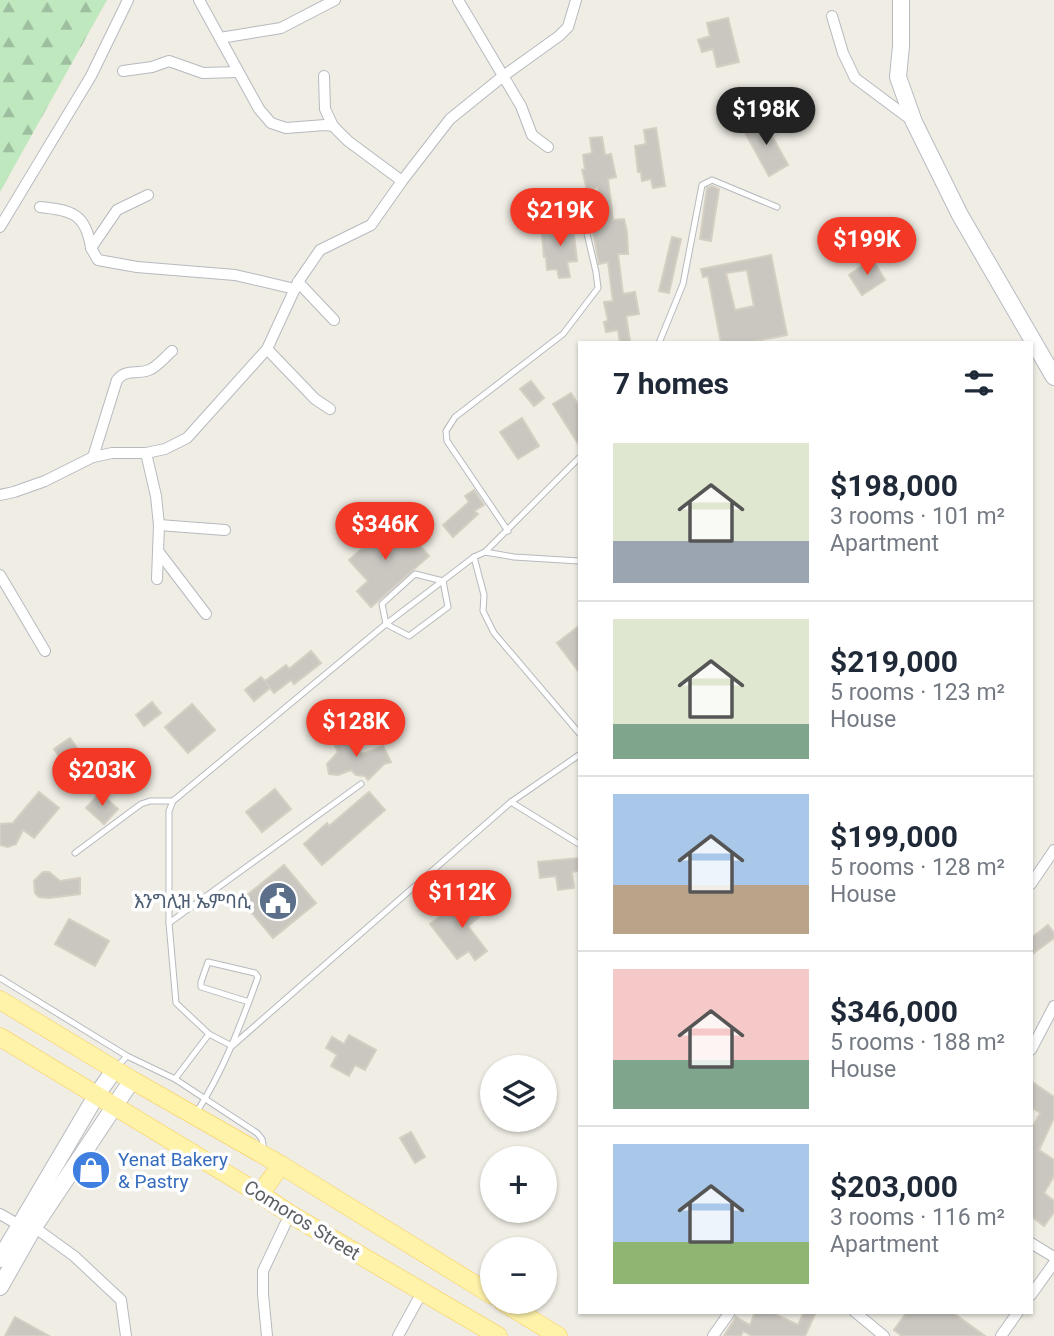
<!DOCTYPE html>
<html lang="en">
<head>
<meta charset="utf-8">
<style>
  :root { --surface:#fff; --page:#f2f2f3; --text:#1f2937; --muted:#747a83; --line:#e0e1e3; --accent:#f33826 }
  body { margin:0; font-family:Roboto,"Noto Sans Ethiopic",sans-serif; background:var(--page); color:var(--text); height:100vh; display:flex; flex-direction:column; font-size:26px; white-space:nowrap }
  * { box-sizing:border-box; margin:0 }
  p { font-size:23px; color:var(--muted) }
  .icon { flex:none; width:38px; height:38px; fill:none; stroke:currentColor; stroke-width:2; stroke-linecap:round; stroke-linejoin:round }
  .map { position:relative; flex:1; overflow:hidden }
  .drawer { position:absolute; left:578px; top:341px; width:455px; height:973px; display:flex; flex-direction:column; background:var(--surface); border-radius:0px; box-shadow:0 2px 5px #0004 }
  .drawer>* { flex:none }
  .fabs { position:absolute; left:480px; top:1055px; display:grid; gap:14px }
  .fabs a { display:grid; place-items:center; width:77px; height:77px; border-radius:50%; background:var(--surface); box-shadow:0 2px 5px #0004; font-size:35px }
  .price { position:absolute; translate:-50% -60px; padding:0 16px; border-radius:24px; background:var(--accent); color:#fff; font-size:23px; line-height:46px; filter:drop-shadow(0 2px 4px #0008) }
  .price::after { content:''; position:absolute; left:50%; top:42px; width:21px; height:16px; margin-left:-10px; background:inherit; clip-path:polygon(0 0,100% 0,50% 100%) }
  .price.active { background:#222; color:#fff }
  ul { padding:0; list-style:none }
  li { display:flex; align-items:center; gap:21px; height:175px; padding:0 35px }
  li+li { border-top:2px solid var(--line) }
  li span { display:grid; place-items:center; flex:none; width:196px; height:140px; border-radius:0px; color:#555 }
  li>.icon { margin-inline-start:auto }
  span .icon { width:84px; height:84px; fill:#fffc; stroke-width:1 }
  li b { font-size:30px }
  h2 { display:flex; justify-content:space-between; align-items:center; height:84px; padding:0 35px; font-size:30px }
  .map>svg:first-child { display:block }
  .forest { fill:url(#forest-firs) }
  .building { fill:#cac7c1; stroke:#d4cfc2; stroke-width:2; fill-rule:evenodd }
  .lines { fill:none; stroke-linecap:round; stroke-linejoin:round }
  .lane-casing { stroke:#b6babf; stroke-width:7 }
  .street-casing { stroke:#b6babf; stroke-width:12 }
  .secondary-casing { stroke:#b7bbc1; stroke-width:18 }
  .primary-casing { stroke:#f9cb53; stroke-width:19 }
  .lane { stroke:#fff; stroke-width:5 }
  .street { stroke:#fff; stroke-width:10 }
  .secondary { stroke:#fff; stroke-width:16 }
  .primary { stroke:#fff2a9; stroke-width:18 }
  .labels { text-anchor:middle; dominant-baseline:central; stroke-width:7; stroke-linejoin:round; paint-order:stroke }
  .service-label { font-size:19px; fill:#4e5e75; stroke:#fff; text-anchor:end }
  .shop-label { font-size:19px; fill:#366cbe; stroke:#fff; text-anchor:start }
  .street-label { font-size:19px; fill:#5c6065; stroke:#fff }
</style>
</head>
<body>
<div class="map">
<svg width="1054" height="1336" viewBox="0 0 1054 1336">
  <defs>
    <pattern id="forest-firs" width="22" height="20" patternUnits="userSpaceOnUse" patternTransform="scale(1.75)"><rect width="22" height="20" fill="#bfe8bf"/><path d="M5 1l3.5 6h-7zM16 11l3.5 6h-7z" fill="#9ebf9f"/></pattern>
  </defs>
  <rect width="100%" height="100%" fill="#efede4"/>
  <!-- forest -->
  <path class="forest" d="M0 0H107L0 192Z"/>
  <!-- building -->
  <g class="building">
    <path d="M728 18 739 62 717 67 713 49 702 52 698 40 710 36 707 23Z"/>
    <path d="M762 118 788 165 769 176 743 129Z"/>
    <path d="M656 128 665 186 653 188 651 179 642 181 641 172H638L635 146 646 144 644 130Z"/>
    <path d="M602 137 605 155 611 154 616 177 608 179 613 220 624 219 627 232 628 254H618L623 294 635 292 639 314 626 316 630 341 620 343 618 330 606 332 604 322 608 321 604 302 613 301 608 262 599 264 592 226 603 224 598 187 587 190 582 170 585 169 583 155 592 153 590 138Z"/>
    <path d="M712 186 719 189 711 241 700 239 707 188Z"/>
    <path d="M561 218 563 227 573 226 577 261 567 262 570 277 559 278 557 269 547 270 546 257H544L542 235H552L550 219Z"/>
    <path d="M672 237 681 239 669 293 659 291Z"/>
    <path d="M771 255 787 335 745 343H721L708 276 703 277 701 269ZM747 270 754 306 735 310 726 273Z"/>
    <path d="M872 259 885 280 862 295 849 275Z"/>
    <path d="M531 381 544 398 534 406 520 389Z"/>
    <path d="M571 393 579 406V445L553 404Z"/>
    <path d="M522 418 539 446 518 459 500 432Z"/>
    <path d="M474 490 484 505 474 511 478 514 453 537 443 525 469 502 465 496Z"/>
    <path d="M378 518 404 548 414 539 429 556 371 607 357 591 368 581 349 560 374 538 366 529Z"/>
    <path d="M579 626V672L557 643Z"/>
    <path d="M311 651 321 663 294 684 291 680 274 693 266 683 270 688 254 701 245 690 261 677 265 681 286 665 289 669Z"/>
    <path d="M152 702 161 713 144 726 136 715Z"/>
    <path d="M192 704 215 730 188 753 165 727Z"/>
    <path d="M340 733 346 735 347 742 363 754 383 746 391 762 384 764 368 780 365 776 356 775 351 770 338 775 329 774 327 764 338 752 332 739Z"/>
    <path d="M70 738 90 767 74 778 54 749Z"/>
    <path d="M275 789 291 809 262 832 246 812Z"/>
    <path d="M39 792 59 808 34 838 23 830 16 844 8 847 0 845V824L13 823Z"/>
    <path d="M369 792 385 810 322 865 304 844 327 823 329 826Z"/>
    <path d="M100 793 118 809 104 824 86 808Z"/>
    <path d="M579 858V871L572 872 574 888 558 890 556 876 540 878 538 862Z"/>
    <path d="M284 865 316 903 273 938 241 900Z"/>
    <path d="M43 872H49L60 881 80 878V894L49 898 39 897 35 893 34 881Z"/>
    <path d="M482 896 491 907 468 926 487 951 475 960 469 951 457 959 430 924 453 907 459 915Z"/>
    <path d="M69 919 109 941 95 966 55 944Z"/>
    <path d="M1048 925 1054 933V938L1031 955V938Z"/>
    <path d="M349 1035 376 1050 365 1070 355 1065 349 1076 331 1066 337 1055 326 1048 332 1037 344 1044Z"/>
    <path d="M1031 1081 1054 1097V1118L1039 1150 1054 1160V1176L1044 1193 1054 1201V1212L1044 1226 1031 1216V1130L1040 1113 1031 1107Z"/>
    <path d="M411 1132 425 1157 415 1163 400 1138Z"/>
    <path d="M755 1312H771L798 1325 804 1312H816L805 1336H752L743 1331 741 1336H724L736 1317 750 1325Z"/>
    <path d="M907 1312H952L985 1336H902L894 1330Z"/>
    <path d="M15 1317 49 1336H5Z"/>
  </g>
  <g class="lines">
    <!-- lane casing -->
    <g class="lane-casing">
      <g id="lane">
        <path d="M659 343 683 284 702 185 712 180 777 207"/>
        <path d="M508 531 447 441 446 431 455 417 563 334 598 288 596 272 581 208"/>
        <path d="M485 552 579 458"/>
        <path d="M474 557 484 595 483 611 494 633 579 733"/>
        <path d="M579 561 514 557 485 552 474 557 386 624 173 801 169 811V923L176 1003 209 1034 232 1046 511 802 579 755"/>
        <path d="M415 574 443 581 448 607 409 636 386 624 382 604Z"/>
        <path d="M511 802 579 844"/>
        <path d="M75 853 141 804 150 801H173"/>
        <path d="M169 923 361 784"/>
        <path d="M0 978 127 1056"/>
        <path d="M116 1068 127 1056 175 1079 209 1034"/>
        <path d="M175 1079 257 1133 262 1139 264 1150"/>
        <path d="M196 1113C223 1072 241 1024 258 977L255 973 208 962 201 982V987L249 1002"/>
      </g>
    </g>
    <!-- street casing -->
    <g class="street-casing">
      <g id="street">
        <path d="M458 0 521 106 532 135 548 147"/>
        <path d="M832 16 843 53 855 78 914 122"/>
        <path d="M220 38 281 28 335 0"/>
        <path d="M123 71 152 67 169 61 203 73 238 72"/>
        <path d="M324 76 325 109 333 126"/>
        <path d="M402 181 450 119 502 77 559 36 568 27 576 0"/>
        <path d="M148 195 117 210 91 248 98 260 137 267 235 275 295 289"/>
        <path d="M40 207C72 210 86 214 91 248"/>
        <path d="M0 227 91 76 128 0"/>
        <path d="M298 282 334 320"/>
        <path d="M267 349 315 399 330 409"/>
        <path d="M146 453 156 496 159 525 157 579"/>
        <path d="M93 457 117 380C127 368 136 375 149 370 157 367 165 357 172 351"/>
        <path d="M0 495 14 492 45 481 93 457 112 453H146L165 449 187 438 267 349 298 282 320 250 371 225 402 181 348 141 333 126 325 125 286 128 271 123 259 109 199 0"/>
        <path d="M159 525 225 530"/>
        <path d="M158 551 206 614"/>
        <path d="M0 575 45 651"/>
        <path d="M1031 884 1054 850"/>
        <path d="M1031 1050 1054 1006"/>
        <path d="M0 1214 19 1225"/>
        <path d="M34 1227 74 1256 121 1300 126 1336"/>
        <path d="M1031 1243 1054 1257"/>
        <path d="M1031 1295 1054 1263"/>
        <path d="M855 1312 884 1336"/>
        <path d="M267 1336 263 1294V1271L290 1214"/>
        <path d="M398 1336 422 1292"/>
        <path d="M713 1336 730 1312"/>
        <path d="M1001 1336 1018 1312"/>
      </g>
    </g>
    <!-- secondary casing -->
    <g class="secondary-casing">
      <g id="secondary">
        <path d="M901 0V46L898 77 914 122 960 215 1054 377"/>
        <path d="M0 1259 96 1096 115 1069"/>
        <path d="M0 1287 34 1227 132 1080"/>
      </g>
    </g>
    <!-- primary casing -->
    <g class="primary-casing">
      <g id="primary">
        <path d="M0 1000 132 1080 281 1165 492 1295"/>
        <path d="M0 1037 260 1194 290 1214 498 1336"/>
        <path d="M260 1194 281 1165"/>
        <path d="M503 1302 558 1336"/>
      </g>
    </g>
    <!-- lane -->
    <use href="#lane" class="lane"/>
    <!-- street -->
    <use href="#street" class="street"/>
    <!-- secondary -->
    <use href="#secondary" class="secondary"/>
    <!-- primary -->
    <use href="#primary" class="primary"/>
  </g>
  <!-- icons -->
  <defs>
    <g id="civic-disc" transform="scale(2.0125)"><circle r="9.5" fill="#5c6f8a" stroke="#fff"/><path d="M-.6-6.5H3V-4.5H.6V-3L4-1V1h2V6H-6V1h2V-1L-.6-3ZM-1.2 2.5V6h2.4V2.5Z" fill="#fff"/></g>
    <g id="shop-disc" transform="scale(2.0125)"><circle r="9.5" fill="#3f7fe0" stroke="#fff"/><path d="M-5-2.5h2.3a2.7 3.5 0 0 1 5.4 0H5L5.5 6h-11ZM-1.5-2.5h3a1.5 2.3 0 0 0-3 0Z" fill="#fff"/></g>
  </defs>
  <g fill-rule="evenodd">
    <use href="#civic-disc" x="278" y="901"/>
    <use href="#shop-disc" x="91" y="1170"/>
  </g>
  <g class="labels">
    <!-- service labels -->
    <g class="service-label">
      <text x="251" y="901">እንግሊዝ ኤምባሲ</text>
    </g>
    <!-- shop labels -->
    <g class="shop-label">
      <text x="118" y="1159">Yenat Bakery<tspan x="118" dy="22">&amp; Pastry</tspan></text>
    </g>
    <!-- street labels -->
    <g class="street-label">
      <text transform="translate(302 1220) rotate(32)">Comoros Street</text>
    </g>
  </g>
</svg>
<div class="fabs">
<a><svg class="icon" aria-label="layers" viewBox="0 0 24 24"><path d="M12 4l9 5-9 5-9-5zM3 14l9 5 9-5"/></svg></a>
<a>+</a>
<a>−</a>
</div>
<b class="price active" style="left:766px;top:147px">$198K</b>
<b class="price" style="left:560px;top:248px">$219K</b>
<b class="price" style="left:867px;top:277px">$199K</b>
<b class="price" style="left:385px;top:562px">$346K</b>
<b class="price" style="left:356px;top:759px">$128K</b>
<b class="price" style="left:102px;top:808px">$203K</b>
<b class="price" style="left:462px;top:930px">$112K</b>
<section class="drawer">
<h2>7 homes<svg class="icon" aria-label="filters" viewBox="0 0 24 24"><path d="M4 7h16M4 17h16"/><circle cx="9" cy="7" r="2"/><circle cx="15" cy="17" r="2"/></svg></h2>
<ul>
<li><span style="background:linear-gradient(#dfe7d0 70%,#9aa5b1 0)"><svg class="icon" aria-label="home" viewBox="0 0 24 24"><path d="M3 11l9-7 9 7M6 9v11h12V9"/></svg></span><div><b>$198,000</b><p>3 rooms · 101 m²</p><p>Apartment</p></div></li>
<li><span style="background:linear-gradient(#dfe7d0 75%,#7fa58c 0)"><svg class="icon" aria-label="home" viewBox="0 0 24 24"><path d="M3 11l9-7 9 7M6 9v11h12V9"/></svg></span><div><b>$219,000</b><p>5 rooms · 123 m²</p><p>House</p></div></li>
<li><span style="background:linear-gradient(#a9c7e8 65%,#b9a48a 0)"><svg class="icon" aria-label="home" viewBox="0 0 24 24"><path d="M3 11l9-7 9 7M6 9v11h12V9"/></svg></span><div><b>$199,000</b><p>5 rooms · 128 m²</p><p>House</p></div></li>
<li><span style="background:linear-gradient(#f6c9c9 65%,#7fa58c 0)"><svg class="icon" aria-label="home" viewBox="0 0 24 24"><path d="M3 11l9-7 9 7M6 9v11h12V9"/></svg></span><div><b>$346,000</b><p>5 rooms · 188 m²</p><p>House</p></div></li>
<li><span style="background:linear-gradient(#a9c7e8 70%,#8fb573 0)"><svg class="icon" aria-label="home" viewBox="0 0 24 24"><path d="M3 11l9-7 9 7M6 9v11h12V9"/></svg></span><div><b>$203,000</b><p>3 rooms · 116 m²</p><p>Apartment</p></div></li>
</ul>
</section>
</div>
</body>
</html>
